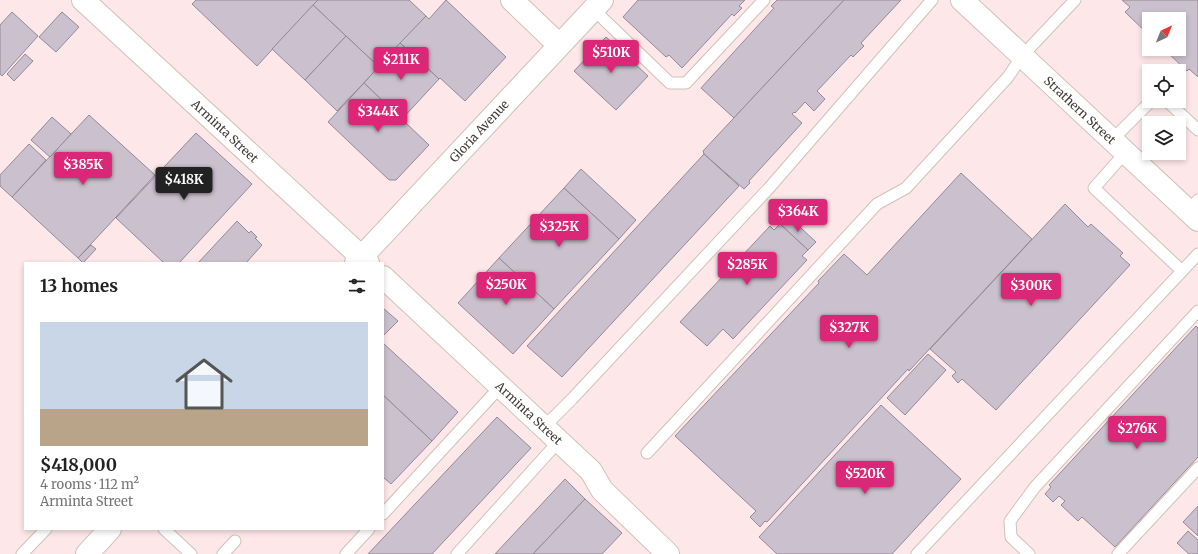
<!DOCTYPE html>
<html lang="en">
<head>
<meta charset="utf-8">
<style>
  :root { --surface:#fff; --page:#f2f2f2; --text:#222; --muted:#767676; --accent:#db2777 }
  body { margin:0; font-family:Merriweather,serif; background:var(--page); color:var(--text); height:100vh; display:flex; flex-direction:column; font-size:15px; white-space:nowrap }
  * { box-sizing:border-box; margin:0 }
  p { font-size:13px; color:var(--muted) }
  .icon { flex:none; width:22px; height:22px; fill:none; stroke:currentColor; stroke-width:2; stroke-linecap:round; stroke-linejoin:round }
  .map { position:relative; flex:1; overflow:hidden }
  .sheet { position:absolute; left:24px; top:262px; width:360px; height:268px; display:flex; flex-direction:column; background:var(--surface); border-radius:0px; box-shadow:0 2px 6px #0003 }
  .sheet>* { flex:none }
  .needle { width:26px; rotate:43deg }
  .tools { position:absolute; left:1142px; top:12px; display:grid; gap:8px }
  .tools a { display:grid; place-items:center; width:44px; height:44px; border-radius:0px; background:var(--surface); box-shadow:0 2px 6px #0003; font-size:20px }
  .price { position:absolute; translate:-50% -34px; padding:0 9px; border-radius:4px; background:var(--accent); color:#fff; font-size:13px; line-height:26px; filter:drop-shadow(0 1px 2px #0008) }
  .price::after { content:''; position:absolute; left:50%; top:24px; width:12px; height:9px; margin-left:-6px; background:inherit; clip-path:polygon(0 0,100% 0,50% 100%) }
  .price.selected { background:#222; color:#fff }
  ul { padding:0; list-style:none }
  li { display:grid; align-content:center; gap:8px; height:212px; padding:0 16px }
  li span { display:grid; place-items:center; height:124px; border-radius:0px; color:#555 }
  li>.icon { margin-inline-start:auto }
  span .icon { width:72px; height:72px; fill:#fffc; stroke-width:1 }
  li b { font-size:17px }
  h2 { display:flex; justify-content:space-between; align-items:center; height:48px; padding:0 16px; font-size:17px }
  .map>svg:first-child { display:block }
  .industrial { fill:#fde7e9; fill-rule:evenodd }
  .building { fill:#cbc0cd; stroke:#948996 }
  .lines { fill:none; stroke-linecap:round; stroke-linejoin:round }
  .lane-casing { stroke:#d0c2b7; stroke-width:13 }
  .street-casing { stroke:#d0c2b7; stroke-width:24 }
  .lane { stroke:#fff; stroke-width:11 }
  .street { stroke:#fff; stroke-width:22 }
  .labels { text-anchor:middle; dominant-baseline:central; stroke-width:3; stroke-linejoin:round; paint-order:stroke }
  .street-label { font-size:12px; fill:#413b37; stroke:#fff }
</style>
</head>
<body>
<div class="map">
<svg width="1198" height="554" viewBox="0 0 1198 554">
  <rect width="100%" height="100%" fill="#fef5ee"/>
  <!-- industrial -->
  <path class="industrial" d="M0 0H1198V554H0ZM1149 19H1179V49H1149ZM1149 71H1179V101H1149ZM1149 123H1179V153H1149ZM25 263H383V529H25Z"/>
  <!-- building -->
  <g class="building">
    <path d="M196 0H318L257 66 192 4Z"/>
    <path d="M318 0H409L426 16 379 67 313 5Z"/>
    <path d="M446 0 506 57 465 101 440 78 439 79 400 43 426 16 429 19Z"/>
    <path d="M638 0H745L739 6 742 8 734 16 732 14 682 68 669 55 666 57 623 17Z"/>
    <path d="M777 0H844L734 118 701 88 774 8 771 6Z"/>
    <path d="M844 0H901L861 43 864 46 853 57 851 55 817 91 825 99 814 111 805 102 795 113 794 112 792 114 802 123 749 181 750 183 744 189 704 154 703 151Z"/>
    <path d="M1122 0H1198V77L1189 69 1187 71 1164 49H1179V19H1149V35L1125 12 1130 7Z"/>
    <path d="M313 5 346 36 305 80 272 49Z"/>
    <path d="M12 12 38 36 2 76 0 74V25Z"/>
    <path d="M62 12 79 27 56 52 39 37Z"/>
    <path d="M346 36 379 67 337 111 305 80Z"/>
    <path d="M606 37 648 76 616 110 574 71Z"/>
    <path d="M400 43 439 79 402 119 364 83Z"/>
    <path d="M25 54 33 61 14 81 7 74Z"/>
    <path d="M364 83 429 145 396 180H390L388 179 328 122Z"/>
    <path d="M89 115 155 175 78 258 12 197Z"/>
    <path d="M52 117 71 134 50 157 31 140Z"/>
    <path d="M196 133 252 184 179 263H164L116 218Z"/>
    <path d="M29 144 46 160 12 197 0 186V175Z"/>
    <path d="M704 154 739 186 562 377 527 346Z"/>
    <path d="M581 169 636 220 619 239 564 188Z"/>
    <path d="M961 173 1032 239 909 371 908 369 767 522 765 521 760 527 750 517 756 511 675 436 819 283 818 281 844 254 867 275Z"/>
    <path d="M564 188 619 239 554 309 499 258Z"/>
    <path d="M1065 204 1088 227 1091 224 1123 253 1120 256 1130 265 996 410 962 379 958 383 952 376 956 372 930 349Z"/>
    <path d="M788 216 816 242 808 250 780 224Z"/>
    <path d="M237 221 249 233 251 231 257 237 255 238 262 245 246 263H198Z"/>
    <path d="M780 224 808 250 802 256 807 260 733 339 723 329 707 346 680 322 770 226 774 230Z"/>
    <path d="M91 245 96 249 83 263 78 258Z"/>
    <path d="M499 258 554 309 513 354 458 303Z"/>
    <path d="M383 308 398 321 383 336Z"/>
    <path d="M1196 326 1198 328V457L1115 547 1082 517 1078 521 1061 505 1065 501 1059 496 1053 502 1045 494 1051 487 1049 485Z"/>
    <path d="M383 343 458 412 432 441 383 395Z"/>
    <path d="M928 354 946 370 905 415 887 398Z"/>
    <path d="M383 395 432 441 391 484 383 477Z"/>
    <path d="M881 405 961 479 892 554H777L759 537Z"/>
    <path d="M497 417 531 448 432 554H368Z"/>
    <path d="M565 479 585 499 533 554H495Z"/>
    <path d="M585 499 622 533 602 554H533Z"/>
    <path d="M1198 506V536L1183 522Z"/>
    <path d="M1188 531 1198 540V554H1189L1177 543Z"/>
  </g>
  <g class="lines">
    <!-- lane casing -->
    <g class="lane-casing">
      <g id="lane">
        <path d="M593 9 670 83H686L764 0"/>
        <path d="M1167 101 1198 130"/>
        <path d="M1112 140 1151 101"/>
        <path d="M1125 153 1094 188 1182 271"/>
        <path d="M1188 211 1198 200"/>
        <path d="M544 427 572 399 770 187 932 0"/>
        <path d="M647 453 877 204 906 188 1008 77 1022 56 1075 0"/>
        <path d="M383 514 500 387"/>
        <path d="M164 529 191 554"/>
        <path d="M22 554 46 529"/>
        <path d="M223 554 235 541"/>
        <path d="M346 554 369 529"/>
        <path d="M457 554 559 441"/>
        <path d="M917 554 1198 254"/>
        <path d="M1029 554 1011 537 1010 521 1035 487 1198 311"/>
        <path d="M1118 554 1198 468"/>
      </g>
    </g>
    <!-- street casing -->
    <g class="street-casing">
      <g id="street">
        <path d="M83 0 368 263"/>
        <path d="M512 0 559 45"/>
        <path d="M962 0 1198 220"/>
        <path d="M356 263 602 0"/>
        <path d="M383 277 591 471 602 490 668 554"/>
        <path d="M87 554 110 529"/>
      </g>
    </g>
    <!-- lane -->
    <use href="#lane" class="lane"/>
    <!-- street -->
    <use href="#street" class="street"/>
  </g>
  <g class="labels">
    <!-- street labels -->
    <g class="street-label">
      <text transform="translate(1080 110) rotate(43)">Strathern Street</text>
      <text transform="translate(225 131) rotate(43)">Arminta Street</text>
      <text transform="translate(479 131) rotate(-47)">Gloria Avenue</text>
      <text transform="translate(529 413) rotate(43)">Arminta Street</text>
    </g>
  </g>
</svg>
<div class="tools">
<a><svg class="needle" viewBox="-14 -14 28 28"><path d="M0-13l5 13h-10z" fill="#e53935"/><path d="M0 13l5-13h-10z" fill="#767676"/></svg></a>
<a><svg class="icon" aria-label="locate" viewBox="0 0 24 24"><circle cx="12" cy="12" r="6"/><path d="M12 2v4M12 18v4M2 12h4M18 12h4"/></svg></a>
<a><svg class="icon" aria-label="layers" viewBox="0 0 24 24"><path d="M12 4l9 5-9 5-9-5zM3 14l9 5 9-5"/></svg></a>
</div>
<b class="price" style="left:611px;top:74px">$510K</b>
<b class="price" style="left:401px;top:81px">$211K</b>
<b class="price" style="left:378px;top:133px">$344K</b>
<b class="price" style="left:83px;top:186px">$385K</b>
<b class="price selected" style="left:184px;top:201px">$418K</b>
<b class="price" style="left:798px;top:233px">$364K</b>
<b class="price" style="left:559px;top:248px">$325K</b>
<b class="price" style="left:747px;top:286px">$285K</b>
<b class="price" style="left:506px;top:306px">$250K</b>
<b class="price" style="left:1031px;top:307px">$300K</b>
<b class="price" style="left:849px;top:349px">$327K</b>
<b class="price" style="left:1137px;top:450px">$276K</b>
<b class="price" style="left:865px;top:495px">$520K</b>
<section class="sheet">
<h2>13 homes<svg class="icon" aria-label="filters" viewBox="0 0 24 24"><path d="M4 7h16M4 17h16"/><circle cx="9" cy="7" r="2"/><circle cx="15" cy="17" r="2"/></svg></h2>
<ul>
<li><span style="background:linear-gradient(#c9d6e8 70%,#b9a48a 0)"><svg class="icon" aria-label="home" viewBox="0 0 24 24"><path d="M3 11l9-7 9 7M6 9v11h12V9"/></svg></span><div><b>$418,000</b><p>4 rooms · 112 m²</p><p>Arminta Street</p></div></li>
</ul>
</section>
</div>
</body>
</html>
